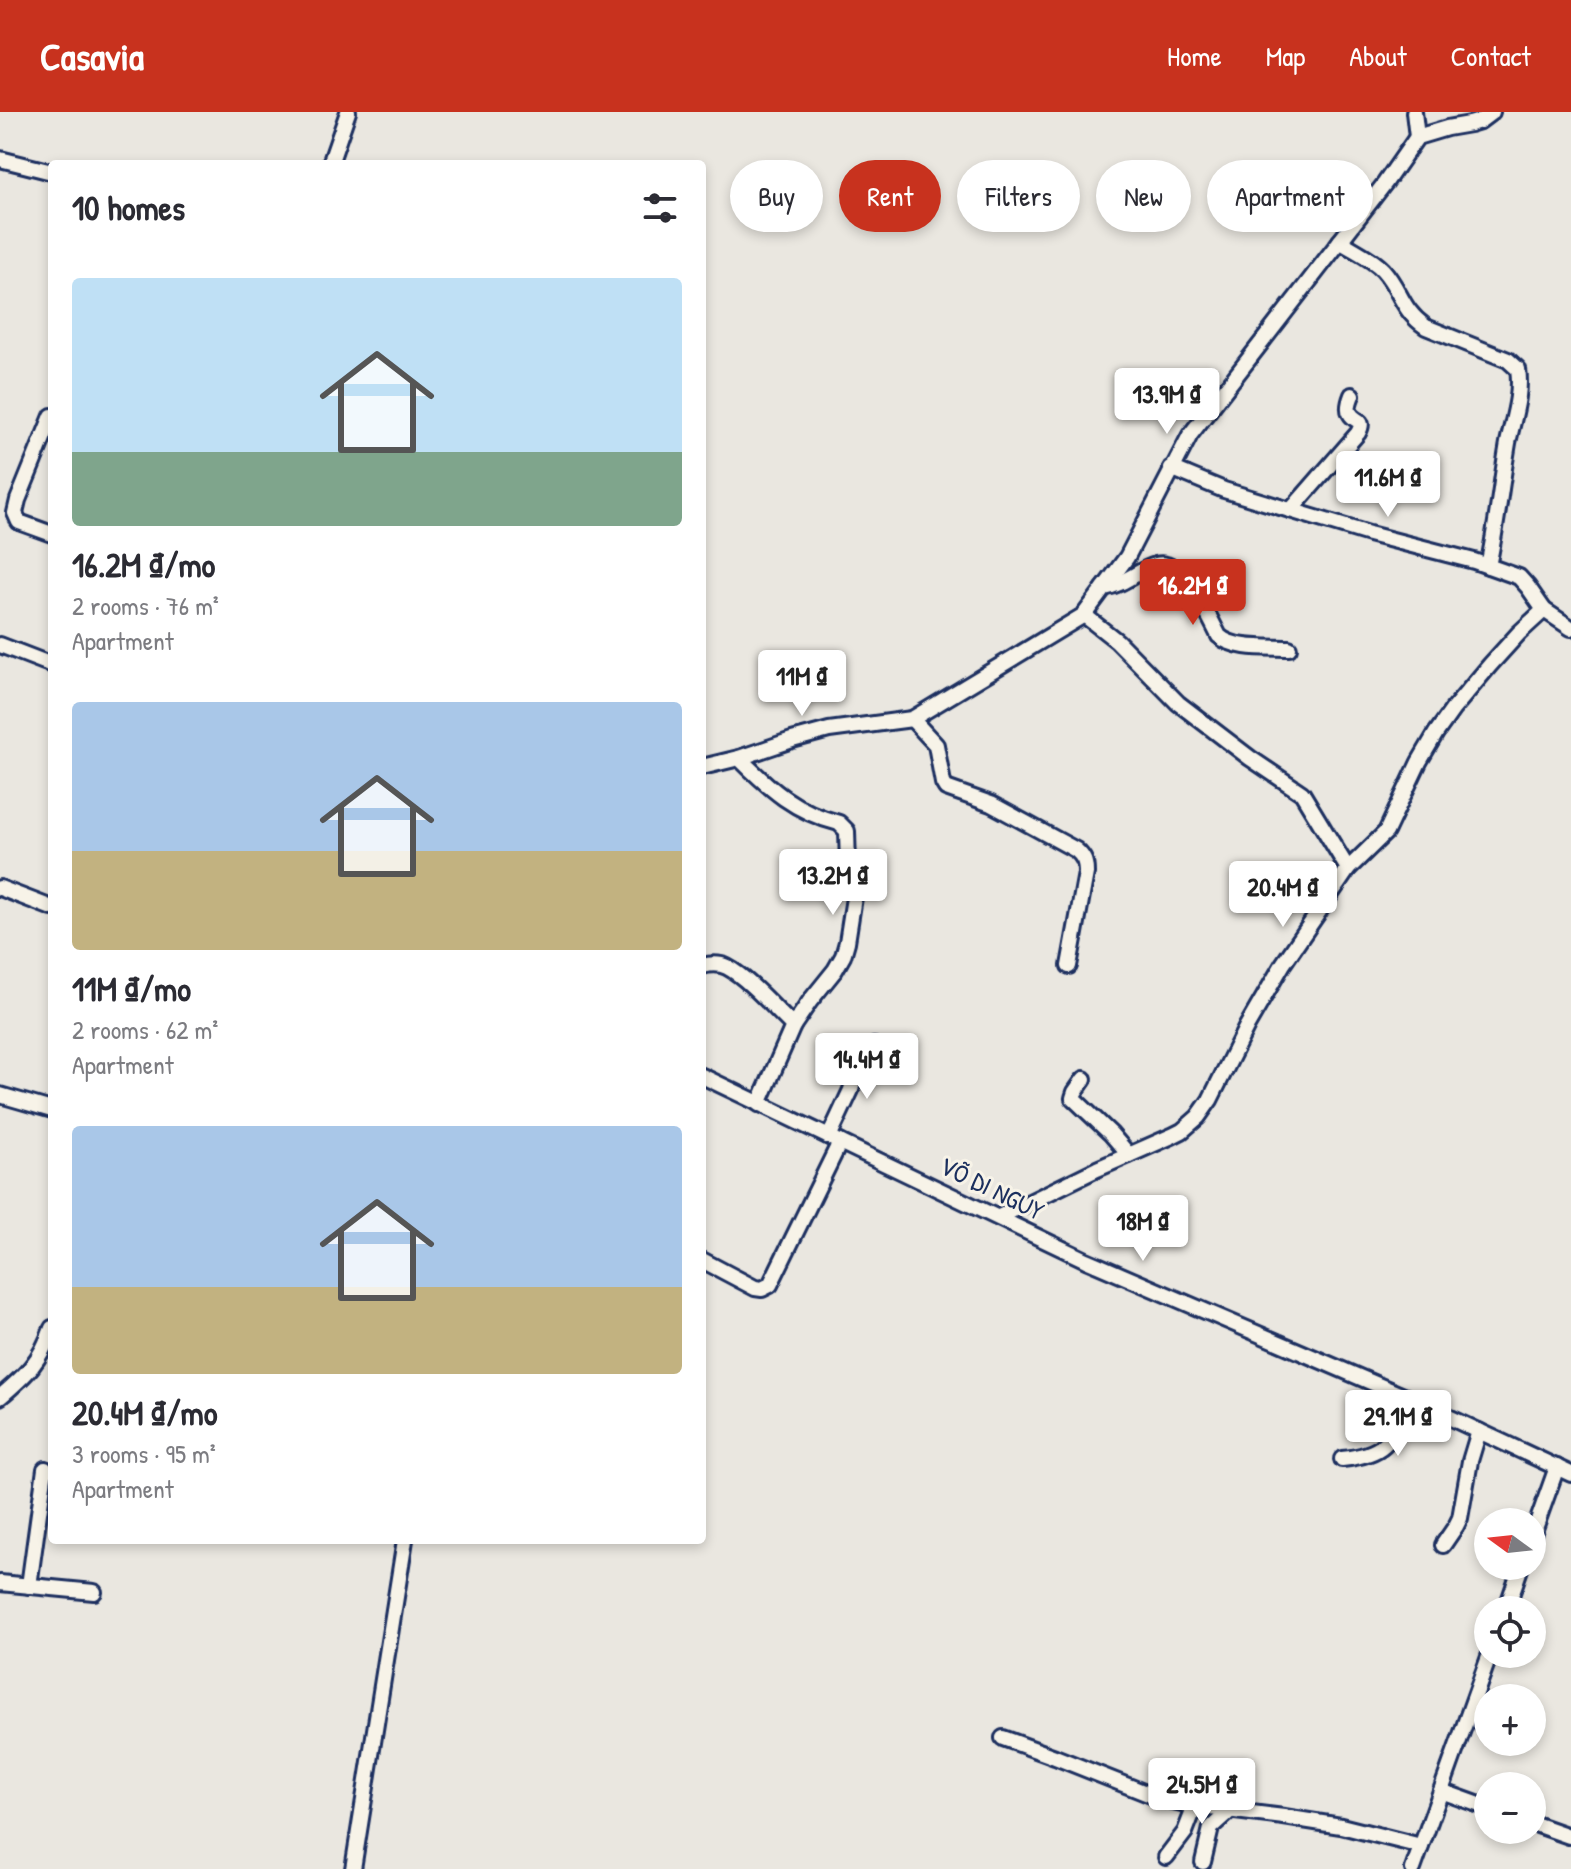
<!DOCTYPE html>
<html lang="en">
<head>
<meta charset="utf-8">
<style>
  :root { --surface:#fff; --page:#f7f7f7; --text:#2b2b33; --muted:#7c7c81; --accent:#c8321e }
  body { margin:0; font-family:"Patrick Hand",sans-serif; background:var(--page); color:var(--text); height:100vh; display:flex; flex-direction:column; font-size:30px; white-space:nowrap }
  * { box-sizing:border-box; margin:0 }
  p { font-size:26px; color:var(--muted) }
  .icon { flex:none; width:44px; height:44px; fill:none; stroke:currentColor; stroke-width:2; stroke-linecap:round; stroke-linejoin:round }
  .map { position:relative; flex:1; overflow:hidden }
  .sheet { position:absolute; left:48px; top:48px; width:658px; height:1384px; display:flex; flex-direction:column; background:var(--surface); border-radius:8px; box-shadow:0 4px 12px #0003 }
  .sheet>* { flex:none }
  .hud { position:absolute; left:730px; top:48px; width:720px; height:72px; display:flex; gap:16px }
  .needle { width:52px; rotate:285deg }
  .controls { position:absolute; left:1474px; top:1396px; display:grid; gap:16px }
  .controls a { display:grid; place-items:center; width:72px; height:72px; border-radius:50%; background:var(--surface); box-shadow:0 4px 12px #0003; font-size:40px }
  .price { position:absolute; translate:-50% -68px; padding:0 18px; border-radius:8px; background:#fff; color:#222; font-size:26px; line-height:52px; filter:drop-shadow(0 2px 4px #0008) }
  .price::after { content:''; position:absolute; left:50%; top:48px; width:24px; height:18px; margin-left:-12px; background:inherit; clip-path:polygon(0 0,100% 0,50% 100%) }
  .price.current { background:var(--accent); color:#fff }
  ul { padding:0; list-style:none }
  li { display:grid; align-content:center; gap:16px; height:424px; padding:0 24px }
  li span { display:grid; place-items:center; height:248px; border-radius:8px; color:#555 }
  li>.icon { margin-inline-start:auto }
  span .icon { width:144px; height:144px; fill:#fffc; stroke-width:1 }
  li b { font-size:34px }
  h2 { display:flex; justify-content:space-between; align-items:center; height:96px; padding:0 24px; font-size:34px }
  .tag { padding:0 28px; border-radius:36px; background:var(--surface); box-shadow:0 4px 12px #0003; font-size:28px; line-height:72px }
  .tag.current { background:var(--accent); color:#fff }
  header { display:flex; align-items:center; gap:48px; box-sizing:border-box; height:112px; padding:0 40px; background:var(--accent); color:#fff }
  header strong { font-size:38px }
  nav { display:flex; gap:44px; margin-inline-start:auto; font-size:28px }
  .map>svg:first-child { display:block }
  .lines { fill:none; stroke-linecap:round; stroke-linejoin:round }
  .street-casing { stroke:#1b2f5e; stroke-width:20 }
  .street { stroke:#f7f3e8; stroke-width:14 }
  .labels { text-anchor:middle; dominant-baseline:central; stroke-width:6; stroke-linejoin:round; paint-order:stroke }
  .street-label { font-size:26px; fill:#1b2f5e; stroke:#f7f3e8 }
</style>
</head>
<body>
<header>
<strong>Casavia</strong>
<nav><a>Home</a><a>Map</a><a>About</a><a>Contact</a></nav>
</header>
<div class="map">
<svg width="1571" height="1757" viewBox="0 0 1571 1757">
  <rect width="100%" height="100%" fill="#eae7e0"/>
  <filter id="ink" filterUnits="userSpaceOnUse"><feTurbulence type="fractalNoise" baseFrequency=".0125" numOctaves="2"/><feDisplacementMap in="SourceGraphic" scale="16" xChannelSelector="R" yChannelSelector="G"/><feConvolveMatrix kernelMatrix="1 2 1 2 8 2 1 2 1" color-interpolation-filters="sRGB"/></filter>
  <g filter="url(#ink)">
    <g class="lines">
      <!-- street casing -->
      <g class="street-casing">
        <g id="street">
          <path d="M1414 0 1417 25"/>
          <path d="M0 47 52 60"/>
          <path d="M330 52 348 0"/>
          <path d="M1340 129C1353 138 1372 146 1383 158 1401 178 1401 198 1426 215L1508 248 1518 257C1522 282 1513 307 1508 331 1501 372 1497 413 1488 454"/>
          <path d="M52 304 18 388 15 401 19 410 52 422"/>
          <path d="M1171 356 1224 378 1369 422 1474 449 1519 465 1528 475 1544 498 1571 516"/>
          <path d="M1291 398 1358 321C1366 306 1355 311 1350 301 1347 296 1350 288 1352 283"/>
          <path d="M1104 476C1126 472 1138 458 1156 453 1183 445 1209 505 1219 524 1234 538 1269 535 1289 536"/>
          <path d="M1084 503 1117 529 1178 591 1250 646 1302 681 1348 757"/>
          <path d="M0 533 52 553"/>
          <path d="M912 607 936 633 943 671 946 676 991 692 1076 738C1084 745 1086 750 1086 761L1069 854"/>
          <path d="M739 646C770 677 795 700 839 711L847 719 848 753 855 779 847 830 843 844 835 858 810 889 793 914 759 992"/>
          <path d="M702 655 739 646 792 628 829 618 912 607 1084 503 1127 445 1190 323 1385 71 1417 25 1447 16 1470 12 1480 9 1492 0"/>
          <path d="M0 776 52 796"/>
          <path d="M702 854C710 852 719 851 727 855 748 866 775 897 793 914"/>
          <path d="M702 964 1086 1148 1408 1286 1571 1362"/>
          <path d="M1084 967 1075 980 1073 986 1111 1022 1129 1043"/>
          <path d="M0 983 52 998"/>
          <path d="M829 1025 851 978 855 959 874 934"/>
          <path d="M999 1105 1097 1057 1172 1024 1182 1019 1198 1005 1210 988 1247 914 1283 852 1348 757 1386 720 1419 650 1436 621 1453 597 1490 553 1519 521 1544 498"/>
          <path d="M702 1148 755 1176 762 1177 770 1173 840 1030"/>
          <path d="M0 1285C27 1262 40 1250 52 1216"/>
          <path d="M1342 1347C1390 1342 1391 1327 1408 1286"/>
          <path d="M1532 1425 1557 1355"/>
          <path d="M1443 1433 1456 1414 1460 1406 1470 1349 1479 1319"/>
          <path d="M0 1471 94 1480"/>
          <path d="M29 1474 45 1357"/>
          <path d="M1506 1498 1521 1454"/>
          <path d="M1003 1626 1055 1645 1161 1687 1186 1693 1284 1705 1341 1714 1421 1734"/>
          <path d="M1441 1679 1488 1696"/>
          <path d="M1532 1711 1569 1724"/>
          <path d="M1166 1745 1185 1720 1195 1694"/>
          <path d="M1203 1750 1211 1716 1231 1698"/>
          <path d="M353 1757 405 1428"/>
          <path d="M1413 1757 1490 1542"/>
        </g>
      </g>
      <!-- street -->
      <use href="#street" class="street"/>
    </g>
  </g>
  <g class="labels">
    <!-- street labels -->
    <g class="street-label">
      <text transform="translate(992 1076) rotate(26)">VÕ DI NGUY</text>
    </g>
  </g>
</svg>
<div class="controls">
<a><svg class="needle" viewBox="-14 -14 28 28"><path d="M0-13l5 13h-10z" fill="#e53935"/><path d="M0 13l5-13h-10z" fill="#7c7c81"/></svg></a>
<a><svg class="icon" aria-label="locate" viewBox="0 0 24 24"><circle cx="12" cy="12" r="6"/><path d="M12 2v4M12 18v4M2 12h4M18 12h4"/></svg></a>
<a>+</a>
<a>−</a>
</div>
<b class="price" style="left:1167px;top:324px">13.9M ₫</b>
<b class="price" style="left:1388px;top:407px">11.6M ₫</b>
<b class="price current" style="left:1193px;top:515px">16.2M ₫</b>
<b class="price" style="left:802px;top:606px">11M ₫</b>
<b class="price" style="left:833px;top:805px">13.2M ₫</b>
<b class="price" style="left:1283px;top:817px">20.4M ₫</b>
<b class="price" style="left:867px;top:989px">14.4M ₫</b>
<b class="price" style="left:1143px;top:1151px">18M ₫</b>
<b class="price" style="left:1398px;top:1346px">29.1M ₫</b>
<b class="price" style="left:1202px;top:1714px">24.5M ₫</b>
<div class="hud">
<a class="tag">Buy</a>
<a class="tag current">Rent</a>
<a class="tag">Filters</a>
<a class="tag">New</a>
<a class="tag">Apartment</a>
</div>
<section class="sheet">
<h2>10 homes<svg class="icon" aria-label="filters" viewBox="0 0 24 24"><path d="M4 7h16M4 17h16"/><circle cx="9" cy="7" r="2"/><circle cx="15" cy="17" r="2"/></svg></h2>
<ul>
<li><span style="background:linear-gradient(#bfe0f5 70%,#7fa58c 0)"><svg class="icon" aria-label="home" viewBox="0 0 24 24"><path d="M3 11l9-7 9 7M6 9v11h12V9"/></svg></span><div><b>16.2M ₫/mo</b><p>2 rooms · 76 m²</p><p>Apartment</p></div></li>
<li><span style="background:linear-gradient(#a9c7e8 60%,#c2b280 0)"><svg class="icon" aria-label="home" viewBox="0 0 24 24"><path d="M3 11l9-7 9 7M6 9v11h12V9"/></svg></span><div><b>11M ₫/mo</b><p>2 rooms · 62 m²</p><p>Apartment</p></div></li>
<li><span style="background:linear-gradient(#a9c7e8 65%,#c2b280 0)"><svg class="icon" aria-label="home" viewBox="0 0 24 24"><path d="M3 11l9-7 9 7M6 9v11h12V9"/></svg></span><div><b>20.4M ₫/mo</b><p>3 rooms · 95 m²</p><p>Apartment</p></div></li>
</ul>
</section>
</div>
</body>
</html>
